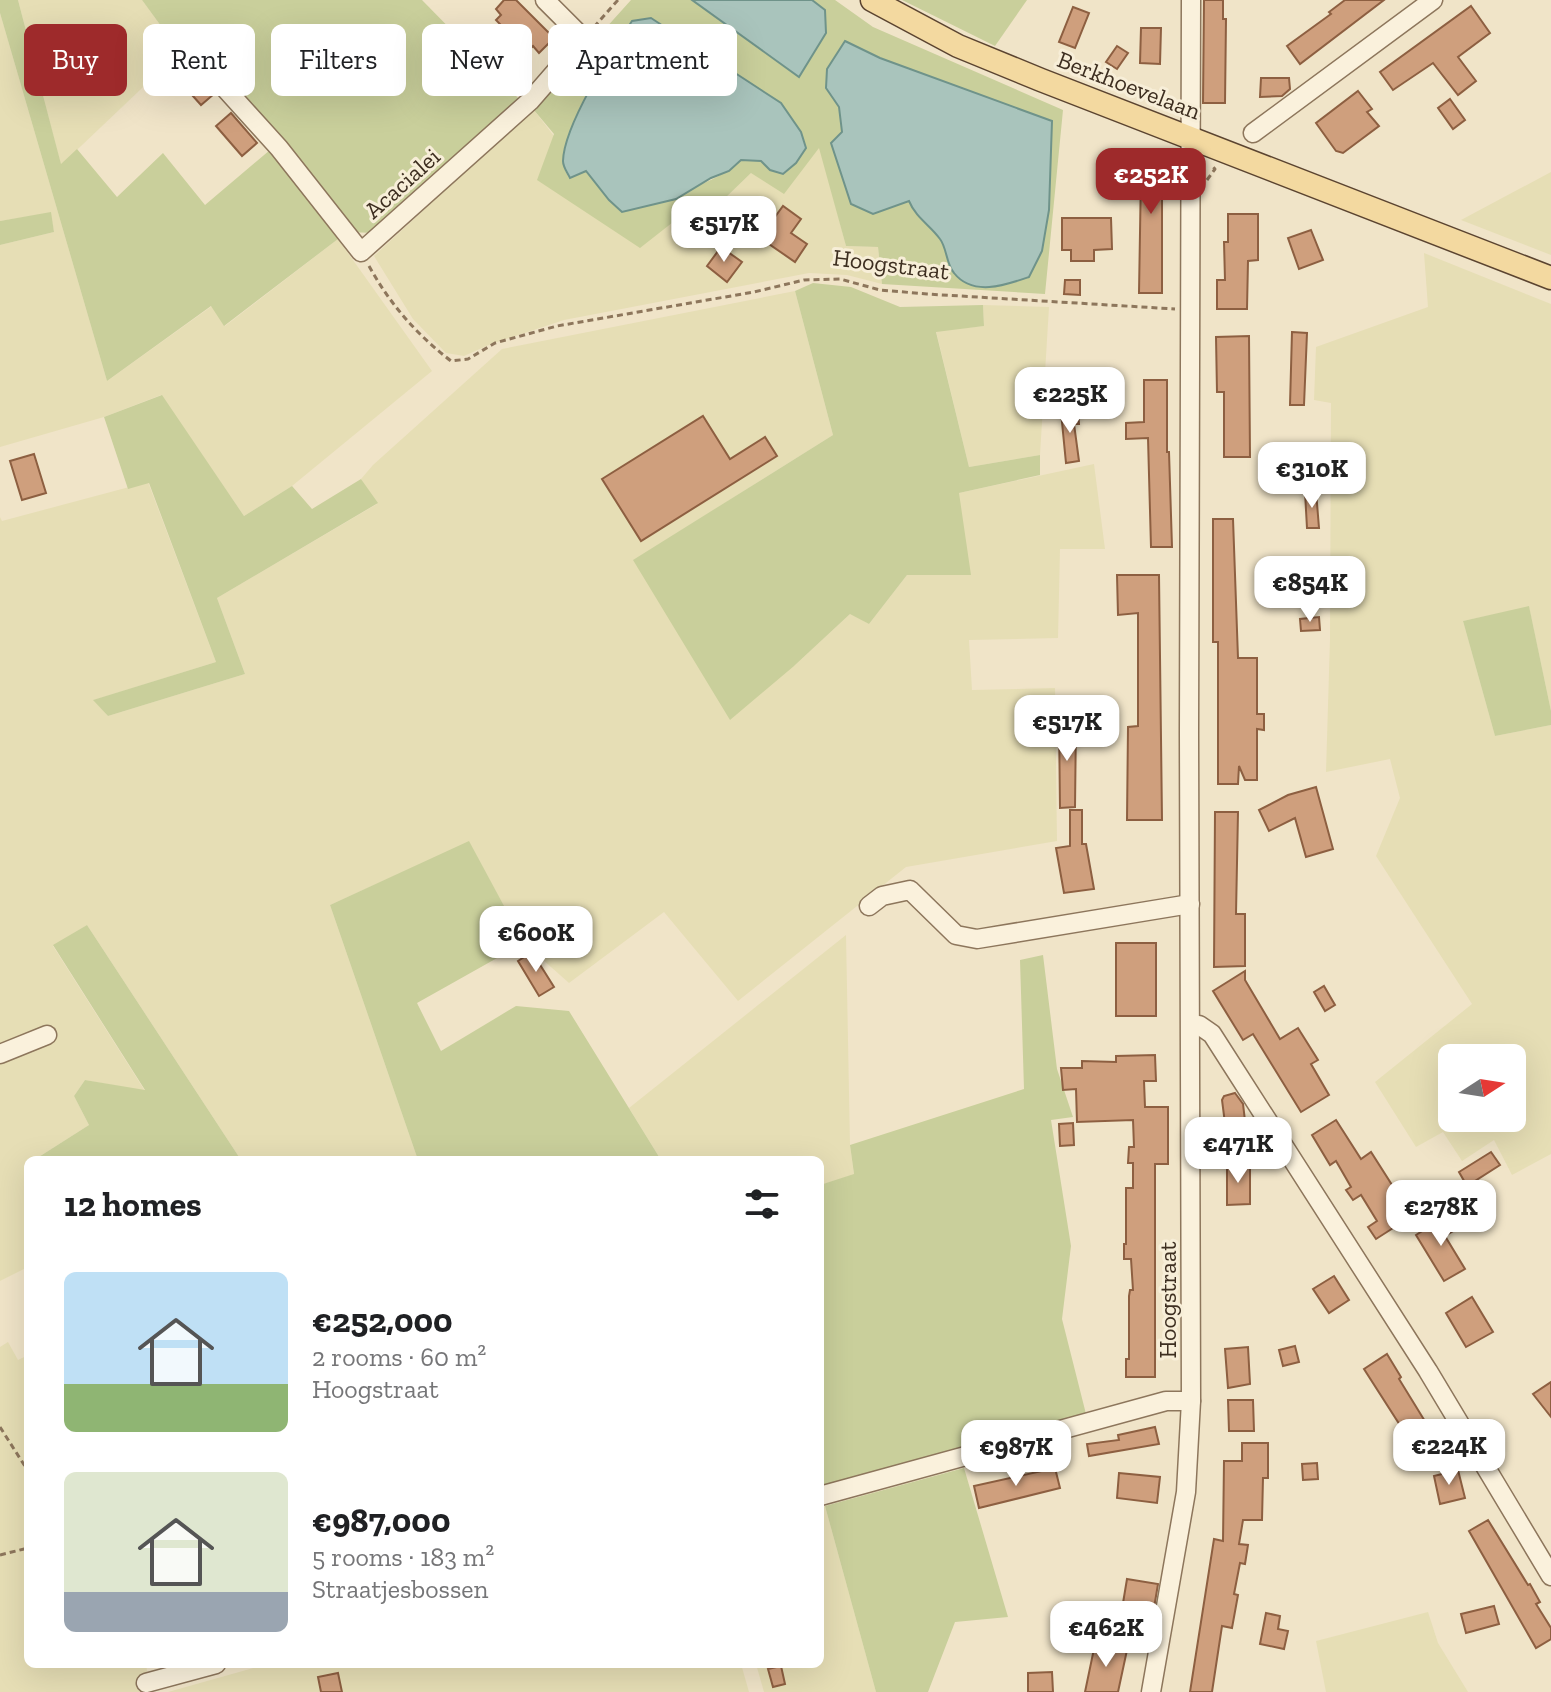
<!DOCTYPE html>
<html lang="en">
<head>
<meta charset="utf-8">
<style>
  :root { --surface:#fff; --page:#f2f2f2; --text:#202124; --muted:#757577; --accent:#9e2a2b }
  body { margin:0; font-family:"Zilla Slab",serif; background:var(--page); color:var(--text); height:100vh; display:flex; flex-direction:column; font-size:30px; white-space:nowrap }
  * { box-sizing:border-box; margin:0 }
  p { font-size:26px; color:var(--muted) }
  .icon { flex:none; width:44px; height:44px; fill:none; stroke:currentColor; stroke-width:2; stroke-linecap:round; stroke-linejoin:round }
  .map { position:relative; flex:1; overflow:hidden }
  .panel { position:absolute; left:24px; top:1156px; width:800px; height:512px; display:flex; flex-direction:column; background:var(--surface); border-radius:12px; box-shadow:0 8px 32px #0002 }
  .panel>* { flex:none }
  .banner { position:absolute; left:24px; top:24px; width:800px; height:72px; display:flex; gap:16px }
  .needle { width:52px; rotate:78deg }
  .controls { position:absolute; left:1438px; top:1044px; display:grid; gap:16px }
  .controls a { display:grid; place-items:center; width:88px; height:88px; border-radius:12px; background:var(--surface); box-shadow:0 8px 32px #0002; font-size:40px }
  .price { position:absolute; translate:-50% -68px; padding:0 18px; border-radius:16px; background:#fff; color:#222; font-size:26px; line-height:52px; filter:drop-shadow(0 2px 4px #0008) }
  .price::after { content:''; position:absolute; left:50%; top:48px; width:24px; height:18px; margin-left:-12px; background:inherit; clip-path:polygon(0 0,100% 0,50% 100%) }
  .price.active { background:var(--accent); color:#fff }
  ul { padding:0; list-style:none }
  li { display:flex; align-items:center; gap:24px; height:200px; padding:0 40px }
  li span { display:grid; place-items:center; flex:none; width:224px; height:160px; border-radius:12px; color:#555 }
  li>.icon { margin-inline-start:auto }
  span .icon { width:96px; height:96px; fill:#fffc; stroke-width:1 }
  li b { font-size:34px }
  h2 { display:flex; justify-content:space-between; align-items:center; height:96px; padding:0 40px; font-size:34px }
  .tag { padding:0 28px; border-radius:12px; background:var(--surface); box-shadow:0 8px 32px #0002; font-size:28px; line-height:72px }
  .tag.active { background:var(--accent); color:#fff }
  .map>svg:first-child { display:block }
  .farmland { fill:#e6deb5; fill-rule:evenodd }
  .green { fill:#c9cf9b; fill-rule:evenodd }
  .water { fill:#a9c4bc; stroke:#6f938a; stroke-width:2 }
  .building { fill:#cf9f7d; stroke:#8d5f41; stroke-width:2 }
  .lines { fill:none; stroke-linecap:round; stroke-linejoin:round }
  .minor-casing { stroke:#8d765c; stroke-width:21 }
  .major-casing { stroke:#5b4430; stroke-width:25 }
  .path { stroke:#8d765c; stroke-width:3; stroke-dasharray:6 4; stroke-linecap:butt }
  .minor { stroke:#faf1dc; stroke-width:18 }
  .major { stroke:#f3d9a0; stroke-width:22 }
  .labels { text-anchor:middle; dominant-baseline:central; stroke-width:6; stroke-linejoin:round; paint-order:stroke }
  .street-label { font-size:24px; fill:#3d2e20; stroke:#f7eed8 }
</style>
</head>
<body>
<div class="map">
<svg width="1551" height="1692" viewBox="0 0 1551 1692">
  <rect width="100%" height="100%" fill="#f0e4c8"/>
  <!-- farmland -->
  <g class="farmland">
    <path d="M18 0H142L180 52 61 165Z"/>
    <path d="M0 13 107 381 212 306 225 326 338 239 432 371 292 486 244 516 161 395 104 417 0 447V245L54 232 50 213 0 221Z"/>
    <path d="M533 109 640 247 705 196 721 202 751 173 820 147 846 246 878 247 882 284 847 275 809 273 564 320 491 344 464 356 446 353 413 319 374 256Z"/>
    <path d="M1551 172V255L1461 220Z"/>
    <path d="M1424 253 1551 304V711L1529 607 1463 621 1495 736 1551 725V1154L1512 1175 1494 1140 1462 1161 1443 1132 1416 1147 1375 1082 1472 1004 1376 856 1400 798 1390 759 1326 772 1330 639 1331 403 1314 400 1316 347 1428 307ZM1452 1058H1512V1118H1452Z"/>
    <path d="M795 291 833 435 634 560 794 666 851 613 869 624 907 575 959 493 1094 464 1105 549H1060L1058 638 969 640 972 690 1055 688 1057 841 906 867 738 1001 664 912 569 983 524 943 469 842 330 905 418 1160H241L87 925 53 946 145 1091 85 1080 74 1096 89 1125 34 1160H28L26 1165 28 1171V1267L0 1281V517L2 521 148 482 216 662 94 700 108 716 245 674 217 598 377 504 361 479 373 465 502 349Z"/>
    <path d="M983 305 1049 307 1040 455 969 467 936 331 984 326Z"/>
    <path d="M846 935 850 1145 854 1175 820 1185V1160H661L629 1108Z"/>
    <path d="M8 1342 18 1360 28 1355V1664H146L150 1692H0V1347Z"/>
    <path d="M825 1506 876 1692H764L756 1664H820V1508Z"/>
    <path d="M1428 1612 1438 1643 1468 1692H1326L1316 1641Z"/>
    <path d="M268 1664H741L749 1692H168Z"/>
  </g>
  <!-- green -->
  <g class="green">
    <path d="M0 0H18L61 164 77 149 117 197 163 153 205 205 270 150 338 239 224 326 211 306 107 381 0 13Z"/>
    <path d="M142 0H422L520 100 374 233 349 232 263 122 192 42 180 52Z"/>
    <path d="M631 0H692L799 77 825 10 812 0H835L873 27 1063 110 1045 294 882 284 878 247 846 246 819 148 784 194 751 173 721 202 705 197 640 248 537 180 554 134 533 109ZM651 18 690 45 770 170 761 161 741 160C704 194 656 194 609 200L586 171 569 178C566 172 563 167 563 161 565 123 611 53 632 21ZM845 41 880 58 953 273 942 240 909 201 873 214 842 132 839 107Z"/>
    <path d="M902 0H1027L995 46Z"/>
    <path d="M51 212 54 232 0 245V221Z"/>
    <path d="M813 283 851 287 900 307 983 305 984 326 936 332 969 467 1040 455V475L959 493 971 575H907L869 624 850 614 794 666 730 720 633 560 833 435 795 291Z"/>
    <path d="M162 395 244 516 292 486 312 509 361 479 378 503 217 598 245 674 108 716 93 700 216 662 149 483 128 489 104 417Z"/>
    <path d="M1529 606 1551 711V725L1495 736 1463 621Z"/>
    <path d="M469 841 524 943 417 1003 441 1051 516 1006 569 1011 661 1160H418L330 905Z"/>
    <path d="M87 925 241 1160H34L89 1125 74 1096 85 1080 145 1090 53 945Z"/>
    <path d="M1043 955 1057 1069 1073 1117 1051 1120 1071 1246 1062 1319 1086 1414 820 1487V1185L854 1174 850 1145 1024 1089 1020 960Z"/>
    <path d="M964 1468 1008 1617 955 1622 928 1692H876L825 1506Z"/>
  </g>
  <!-- water -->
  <g class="water">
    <path d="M692 0H812L825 10 826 33 799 77Z"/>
    <path d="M651 18 781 103 801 132 806 148 796 163 783 174 770 170 761 161 741 160 729 171 711 178 676 199 622 212 609 200 586 171 570 178C567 172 563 167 563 161 564 125 611 52 632 21Z"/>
    <path d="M845 41 880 58 1052 121 1049 210 1042 251 1029 277C1006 285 973 297 954 273 946 264 947 248 940 239 930 225 916 218 909 201L873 214 851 204 831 143 842 132 839 107 826 88 827 69Z"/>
  </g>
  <!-- building -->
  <g class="building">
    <path d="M504 0H516L554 38 539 53 533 46 527 52 496 20 501 15 496 9Z"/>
    <path d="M1204 0H1223V19H1226L1225 103H1203Z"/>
    <path d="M1345 0H1384L1300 64 1287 46 1331 14 1329 12Z"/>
    <path d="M1471 6 1490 33 1458 57 1476 81 1458 95 1433 63 1393 90 1380 72Z"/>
    <path d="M1073 7 1089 13 1075 48 1059 42Z"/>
    <path d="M1141 28H1161L1160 64 1140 63Z"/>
    <path d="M1117 46 1128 53 1117 69 1106 62Z"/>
    <path d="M197 75 214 94 201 105 184 86Z"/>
    <path d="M1261 78H1289L1290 89 1282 96 1260 97Z"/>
    <path d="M1358 91 1372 109 1367 112 1379 126 1343 153 1336 151 1316 123Z"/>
    <path d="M1450 99 1465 120 1453 129 1438 108Z"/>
    <path d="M231 113 257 143 242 156 216 126Z"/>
    <path d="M1169 150 1170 172H1162V293H1139L1141 173 1132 174 1131 151Z"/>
    <path d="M738 198 772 221 783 206 801 219 791 233 807 244 795 262 727 215Z"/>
    <path d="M1228 214H1258V260L1248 261 1247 309H1217V280H1225L1224 242H1228Z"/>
    <path d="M1062 218H1111L1112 249 1094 250V261H1071V250H1062Z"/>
    <path d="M1311 230 1323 260 1299 269 1288 238Z"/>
    <path d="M721 247 742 262 727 282 707 266Z"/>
    <path d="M1065 280H1080V295L1064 294Z"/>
    <path d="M1292 332 1307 333 1304 405H1290Z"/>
    <path d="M1249 336 1250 457H1224V392H1217L1216 337Z"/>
    <path d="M1144 380H1167V452H1169L1172 547H1151L1148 438 1126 439V423L1144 422Z"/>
    <path d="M1078 411 1079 424H1074L1079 461 1066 463 1061 412Z"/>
    <path d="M703 416 730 459 765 437 777 456 641 541 602 479Z"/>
    <path d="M34 454 46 493 22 500 10 461Z"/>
    <path d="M1316 491 1319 528H1307L1305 492Z"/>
    <path d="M1213 519H1233L1238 658H1257V714H1264V730L1257 729V780H1245L1239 766 1238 784H1218V642H1213Z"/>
    <path d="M1117 575H1159L1162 820H1127L1128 727 1138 726V613L1118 615Z"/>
    <path d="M1319 617 1320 630 1301 631 1300 619Z"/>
    <path d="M1059 720 1076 721 1075 807 1060 808Z"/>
    <path d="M1316 787 1333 849 1306 857 1295 818 1269 831 1259 810 1288 795Z"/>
    <path d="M1070 810H1082V844H1086L1094 889 1064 893 1056 848 1070 846Z"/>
    <path d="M1215 812H1238L1236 914H1245V966L1214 967Z"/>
    <rect x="1116" y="943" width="40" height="73"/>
    <path d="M532 952 554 987 539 996 518 961Z"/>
    <path d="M1245 971V980L1280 1039 1298 1028 1318 1060 1311 1064 1329 1095 1301 1112 1253 1034 1243 1040 1213 991Z"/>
    <path d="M1324 986 1335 1005 1325 1011 1314 992Z"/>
    <path d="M1155 1055 1156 1081H1144L1145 1107H1168V1164H1155V1377H1126V1359H1129V1296L1130 1290H1133L1131 1259H1124V1244H1126V1188H1133V1163H1128L1129 1147H1134L1133 1120 1077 1122 1076 1089 1063 1090 1061 1068H1082V1061L1116 1062V1056Z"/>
    <path d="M1235 1093 1243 1104 1246 1129 1254 1128 1263 1142 1228 1147 1222 1100 1224 1096Z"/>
    <path d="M1336 1120 1361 1159 1371 1152 1394 1188 1397 1186 1415 1214 1376 1239 1368 1227 1377 1221 1361 1195 1353 1200 1346 1190 1351 1187 1336 1161 1330 1165 1312 1135Z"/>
    <path d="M1073 1123 1074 1145 1060 1146 1059 1124Z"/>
    <path d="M1491 1152 1500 1165 1467 1186 1459 1172Z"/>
    <path d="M1227 1166H1250V1204L1227 1205Z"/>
    <path d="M1446 1216 1455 1230 1445 1236 1465 1269 1444 1281 1416 1235Z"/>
    <path d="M1334 1276 1349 1300 1329 1313 1313 1289Z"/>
    <path d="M1472 1297 1493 1332 1466 1347 1446 1313Z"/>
    <path d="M1295 1346 1299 1362 1283 1366 1279 1350Z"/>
    <path d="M1248 1347 1250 1384 1228 1388 1225 1349Z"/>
    <path d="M1387 1354 1401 1377 1399 1379 1442 1449 1423 1461 1364 1369Z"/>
    <path d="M1551 1382V1417L1533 1394Z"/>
    <path d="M1228 1400H1253L1254 1431H1229Z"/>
    <path d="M1155 1427 1159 1444 1089 1456 1087 1444 1119 1440 1118 1435Z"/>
    <path d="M1242 1443H1268V1478H1263L1262 1520H1243L1239 1544 1248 1545 1245 1564 1240 1563 1234 1594 1238 1595 1232 1628 1222 1626 1212 1692H1190L1214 1539 1223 1541 1224 1461H1242Z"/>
    <path d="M1317 1463 1318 1479 1303 1480 1302 1464Z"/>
    <path d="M1055 1468 1060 1488 979 1508 974 1486Z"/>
    <path d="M1458 1470 1465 1498 1440 1504 1434 1476Z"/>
    <path d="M1119 1473 1160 1477 1157 1503 1117 1498Z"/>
    <path d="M1488 1520 1528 1585 1530 1584 1540 1602 1536 1604 1551 1628V1639L1536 1648 1469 1531Z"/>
    <path d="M1127 1579 1158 1584 1153 1614 1122 1609Z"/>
    <path d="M1494 1606 1499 1624 1466 1633 1461 1614Z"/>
    <path d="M1266 1613 1280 1616 1278 1629 1288 1631 1284 1649 1260 1644Z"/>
    <path d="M1095 1644 1127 1650 1118 1692H1085Z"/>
    <path d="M781 1666 785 1684 773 1687 768 1669Z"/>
    <path d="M1052 1672 1053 1692H1028V1673Z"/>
    <path d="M338 1673 342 1692H321L318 1677Z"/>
  </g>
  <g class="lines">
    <!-- minor casing -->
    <g class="minor-casing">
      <g id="minor">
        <path d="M194 54 279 148 361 252 530 101 584 39 545 0"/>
        <path d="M1253 133 1433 0"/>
        <path d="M869 906 882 896 910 890 956 935 977 939 1190 904"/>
        <path d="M1191 1025H1199L1212 1034 1428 1371 1551 1576"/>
        <path d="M0 1054 47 1035"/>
        <path d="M820 1496 1166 1401H1191"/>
        <path d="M146 1683 216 1664"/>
        <path d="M1151 1692 1186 1492 1191 1401 1189 734 1191 0"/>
      </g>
    </g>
    <!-- major casing -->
    <g class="major-casing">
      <path id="major" d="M872 0 958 46 1041 80 1551 278"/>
    </g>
    <!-- path -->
    <g class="path">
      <path d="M594 27 618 0"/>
      <path d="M464 36 518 89"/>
      <path d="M1207 180 1215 169 1213 167"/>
      <path d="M369 266C390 304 416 334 451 361L468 359 495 343 557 326 754 292 804 280 840 279 880 290 927 294 1175 309"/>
      <path d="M0 1427 28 1471"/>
      <path d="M0 1555 28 1548"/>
    </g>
    <!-- minor -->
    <use href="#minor" class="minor"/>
    <!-- major -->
    <use href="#major" class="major"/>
  </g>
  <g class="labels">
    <!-- street labels -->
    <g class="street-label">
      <text transform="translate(1129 85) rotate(21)">Berkhoevelaan</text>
      <text transform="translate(402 183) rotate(-42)">Acacialei</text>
      <text transform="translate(891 264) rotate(7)">Hoogstraat</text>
      <text transform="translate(1167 1300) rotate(-90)">Hoogstraat</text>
    </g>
  </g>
</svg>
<div class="controls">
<a><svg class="needle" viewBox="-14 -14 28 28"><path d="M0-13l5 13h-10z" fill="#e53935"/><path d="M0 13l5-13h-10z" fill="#757577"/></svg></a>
</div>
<b class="price active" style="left:1151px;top:216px">€252K</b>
<b class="price" style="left:724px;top:264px">€517K</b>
<b class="price" style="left:1070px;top:435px">€225K</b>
<b class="price" style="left:1312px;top:510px">€310K</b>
<b class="price" style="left:1310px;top:624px">€854K</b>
<b class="price" style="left:1067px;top:763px">€517K</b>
<b class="price" style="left:536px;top:974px">€600K</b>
<b class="price" style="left:1238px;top:1185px">€471K</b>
<b class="price" style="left:1441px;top:1248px">€278K</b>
<b class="price" style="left:1449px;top:1487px">€224K</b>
<b class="price" style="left:1016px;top:1488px">€987K</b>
<b class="price" style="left:1106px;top:1669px">€462K</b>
<div class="banner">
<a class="tag active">Buy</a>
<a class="tag">Rent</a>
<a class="tag">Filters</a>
<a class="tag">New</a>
<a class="tag">Apartment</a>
</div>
<section class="panel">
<h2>12 homes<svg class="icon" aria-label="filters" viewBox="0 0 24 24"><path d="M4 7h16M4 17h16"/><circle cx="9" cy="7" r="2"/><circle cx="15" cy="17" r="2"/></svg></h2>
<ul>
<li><span style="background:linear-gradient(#bfe0f5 70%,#8fb573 0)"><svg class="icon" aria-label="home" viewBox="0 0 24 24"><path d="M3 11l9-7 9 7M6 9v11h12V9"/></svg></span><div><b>€252,000</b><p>2 rooms · 60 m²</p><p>Hoogstraat</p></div></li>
<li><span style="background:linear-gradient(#dfe7d0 75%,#9aa5b1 0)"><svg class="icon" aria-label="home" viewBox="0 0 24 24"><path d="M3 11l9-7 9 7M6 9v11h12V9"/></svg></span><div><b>€987,000</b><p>5 rooms · 183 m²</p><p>Straatjesbossen</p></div></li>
</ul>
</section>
</div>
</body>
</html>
